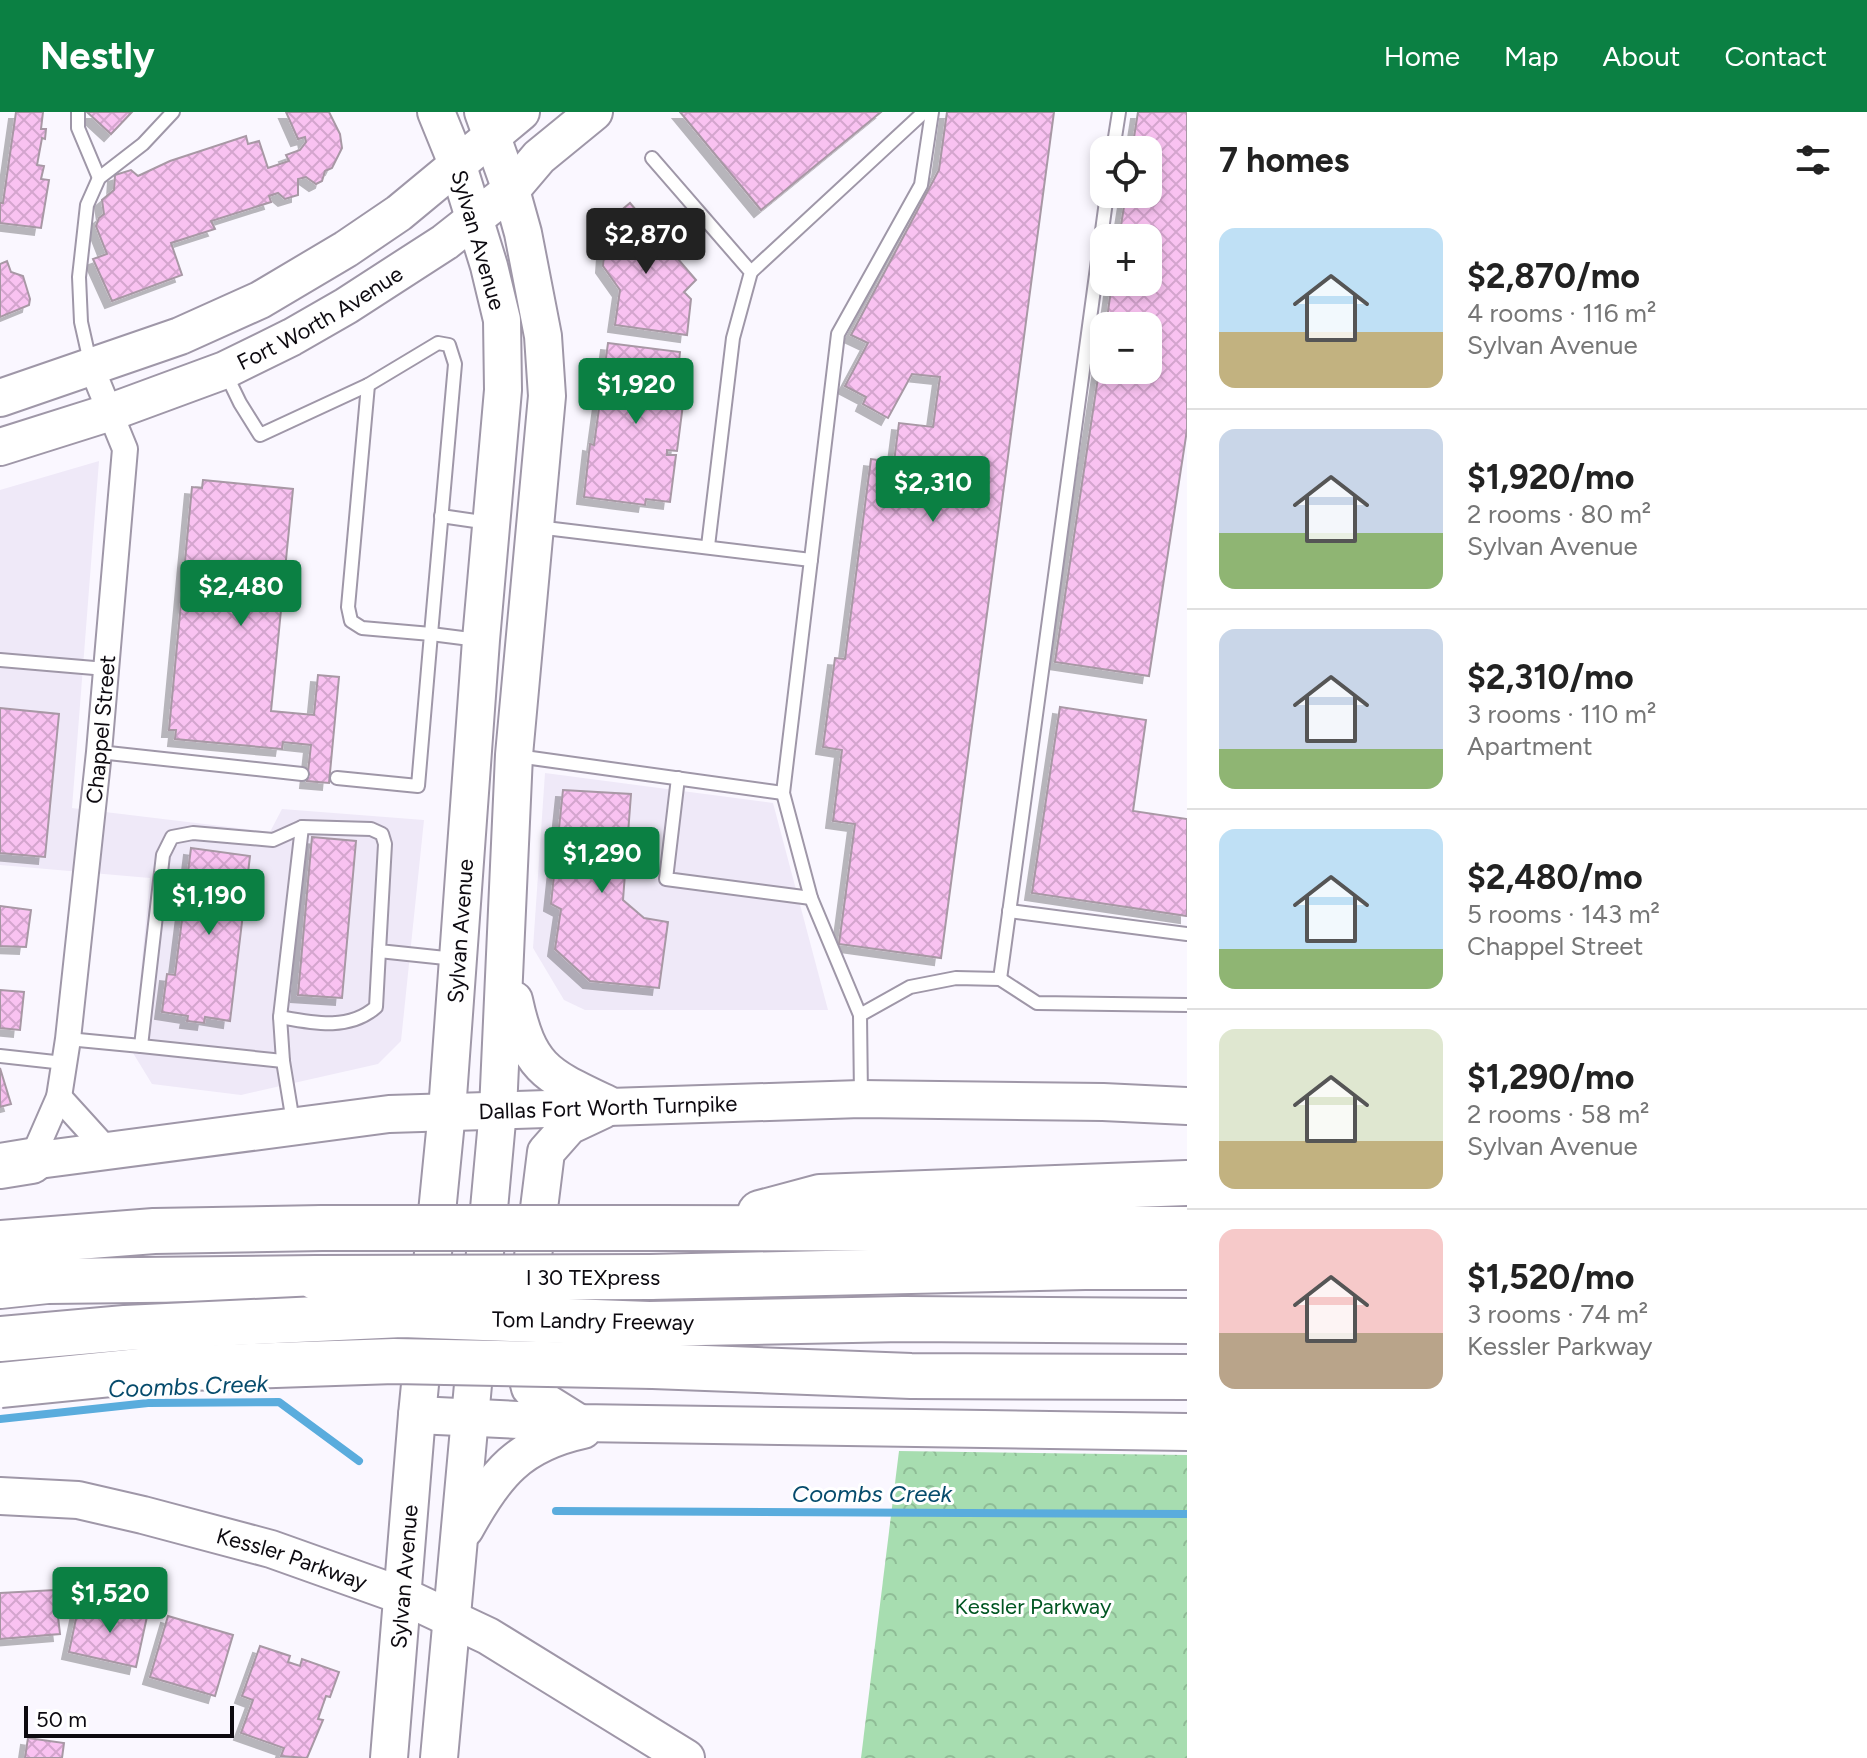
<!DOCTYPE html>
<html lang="en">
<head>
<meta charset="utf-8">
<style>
  :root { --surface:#fff; --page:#f2f2f2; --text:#222; --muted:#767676; --line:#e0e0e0; --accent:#0b8043 }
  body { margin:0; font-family:Figtree,sans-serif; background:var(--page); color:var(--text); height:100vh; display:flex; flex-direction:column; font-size:30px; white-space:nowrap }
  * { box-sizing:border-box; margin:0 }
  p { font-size:26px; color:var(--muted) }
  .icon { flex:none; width:44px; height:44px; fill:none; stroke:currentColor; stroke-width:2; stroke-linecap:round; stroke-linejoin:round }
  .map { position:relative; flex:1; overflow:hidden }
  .details { display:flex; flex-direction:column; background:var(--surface); width:680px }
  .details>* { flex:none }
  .buttons { position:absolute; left:1090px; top:24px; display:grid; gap:16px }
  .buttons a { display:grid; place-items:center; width:72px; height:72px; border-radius:16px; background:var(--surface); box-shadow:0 4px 12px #0003; font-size:40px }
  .scale { position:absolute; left:24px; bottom:20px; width:210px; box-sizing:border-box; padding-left:8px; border:4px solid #0d0a10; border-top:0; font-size:22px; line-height:28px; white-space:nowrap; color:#0d0a10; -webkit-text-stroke:6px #fff; paint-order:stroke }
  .price { position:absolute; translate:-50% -68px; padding:0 18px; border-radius:8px; background:var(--accent); color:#fff; font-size:26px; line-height:52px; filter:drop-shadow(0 2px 4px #0008) }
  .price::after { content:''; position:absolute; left:50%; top:48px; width:24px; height:18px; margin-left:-12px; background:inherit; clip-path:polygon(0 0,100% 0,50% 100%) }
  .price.on { background:#222; color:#fff }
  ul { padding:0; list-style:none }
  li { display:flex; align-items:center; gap:24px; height:200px; padding:0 32px }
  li+li { border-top:2px solid var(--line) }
  li span { display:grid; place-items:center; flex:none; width:224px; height:160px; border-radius:16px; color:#555 }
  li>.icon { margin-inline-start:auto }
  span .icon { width:96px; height:96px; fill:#fffc; stroke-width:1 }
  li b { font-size:34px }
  h2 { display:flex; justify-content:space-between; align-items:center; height:96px; padding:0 32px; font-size:34px }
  header { display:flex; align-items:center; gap:48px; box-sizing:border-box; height:112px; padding:0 40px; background:var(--accent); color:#fff }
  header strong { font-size:38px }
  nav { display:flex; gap:44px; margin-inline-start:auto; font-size:28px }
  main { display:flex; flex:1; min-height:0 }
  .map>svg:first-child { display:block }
  .built { fill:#efe9f8 }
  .park { fill:url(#park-crowns) }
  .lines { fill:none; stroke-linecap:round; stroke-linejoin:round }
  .stream { stroke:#5aacdd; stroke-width:8 }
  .building { fill:url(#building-cross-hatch); stroke:#a898a5; stroke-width:2; filter:url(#shadow) }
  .lane-casing { stroke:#9f97a8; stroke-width:16 }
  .street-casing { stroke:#9f97a8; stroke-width:28 }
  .secondary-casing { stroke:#9f97a8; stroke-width:40 }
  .highway-casing { stroke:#9f97a8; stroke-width:48 }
  .lane { stroke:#fff; stroke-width:12 }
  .street { stroke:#fff; stroke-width:24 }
  .secondary { stroke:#fff; stroke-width:36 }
  .highway { stroke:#fff; stroke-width:44 }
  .highway-bridge-casing { stroke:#9f97a8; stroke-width:48; stroke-linecap:butt }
  .highway-bridge { stroke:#fff; stroke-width:44 }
  .labels { text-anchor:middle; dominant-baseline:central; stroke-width:6; stroke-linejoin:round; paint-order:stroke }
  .street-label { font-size:22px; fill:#0d0a10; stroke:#fff }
  .park-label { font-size:22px; fill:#015622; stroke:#fff }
  .water-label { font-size:24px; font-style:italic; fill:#064b6c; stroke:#fff }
</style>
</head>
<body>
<header>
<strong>Nestly</strong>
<nav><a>Home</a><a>Map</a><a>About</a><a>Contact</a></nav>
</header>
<main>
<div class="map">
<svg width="1187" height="1646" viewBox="0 0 1187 1646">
  <defs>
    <pattern id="park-crowns" width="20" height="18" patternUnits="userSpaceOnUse" patternTransform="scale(2)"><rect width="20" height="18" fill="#a7ddb0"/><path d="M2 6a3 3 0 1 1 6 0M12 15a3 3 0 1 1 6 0" fill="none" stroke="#8fbc96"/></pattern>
    <pattern id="building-cross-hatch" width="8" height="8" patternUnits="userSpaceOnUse" patternTransform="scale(2)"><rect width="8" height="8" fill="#f9c2f1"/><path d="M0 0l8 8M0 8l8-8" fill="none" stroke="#d4a5ce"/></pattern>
    <filter id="shadow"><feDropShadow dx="-7" dy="7" stdDeviation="0" flood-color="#0004"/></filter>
  </defs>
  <rect width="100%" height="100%" fill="#faf7ff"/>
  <!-- built -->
  <g class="built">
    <path d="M99 349 72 696 270 720 282 697 424 708 401 929 378 952 241 983 152 972 133 941 150 766 0 753V378Z"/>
    <path d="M545 661 773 691 828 898H585L564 888 533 836Z"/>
  </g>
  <!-- park -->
  <path class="park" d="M899 1339 1187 1343V1646H861Z"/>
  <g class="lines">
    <!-- stream -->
    <g class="stream">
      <path d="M0 1307 148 1291 279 1290 359 1349"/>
      <path d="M556 1399 1187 1402"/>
    </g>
  </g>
  <!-- building -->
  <g class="building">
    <path d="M16 0H43L41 17H46L45 27 42 26 37 53 44 54 41 67 49 68 41 116 0 111V91H3Z"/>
    <path d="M87 0H132L111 22Z"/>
    <path d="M286 0H329L340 22 342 36 332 56 325 59 322 69 316 72 306 65 298 67V83L285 87 278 81 269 84 271 90 211 109 215 117 171 131 182 163 112 189 93 147 107 142 96 114 99 106 104 102 102 88 114 78 115 63 131 58 138 64 170 49 246 24 248 32 259 29 268 56 289 49 286 43 300 38 306 30 305 25 298 27Z"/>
    <path d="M680 0H881L761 98Z"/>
    <path d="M947 0H1054L941 846 839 832 855 712 833 709 842 638 823 635 835 546 845 547 871 347 894 350 899 311 933 315 940 265 912 262 888 306 863 292 866 285 845 274 868 231 851 223 939 58Z"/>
    <path d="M1138 0H1187V318L1149 564 1055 550 1104 226V258H1148V214H1106L1112 170H1148V126H1119L1126 82H1148V38H1132Z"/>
    <path d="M630 91 696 168 684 180 691 187 687 223 615 213 620 178 603 154 606 111Z"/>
    <path d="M7 149 11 160 23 164 30 187 29 193 0 205V152Z"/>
    <path d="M608 231 680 240 677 268 686 269 677 339 667 338V343H676L670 390 646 387 645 393 584 385 590 332 594 333Z"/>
    <path d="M203 368 293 377 271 599 314 603 318 563 339 565 329 671 307 669 311 633 283 630 282 637 175 627 176 618H169L192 375 202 376Z"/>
    <path d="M1060 595 1146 608 1133 699 1187 707V804L1032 781Z"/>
    <path d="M0 596 59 602 45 745 0 741Z"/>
    <path d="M563 678 631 682 623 788 644 806 668 810 659 876 590 869 555 837 561 797 551 792Z"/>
    <path d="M312 725 356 729 342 886 298 883Z"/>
    <path d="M191 736 250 744 230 909 205 905 204 911 187 909 188 904 162 900 167 862 175 863Z"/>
    <path d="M0 794 31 798 26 835 0 834Z"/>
    <path d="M0 878 24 880 20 918 0 916Z"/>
    <path d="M0 956 11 992 0 995Z"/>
    <path d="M55 1478 60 1522 0 1527V1481Z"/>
    <path d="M109 1491 148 1500 136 1555 69 1540 78 1497 107 1503Z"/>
    <path d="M168 1504 233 1523 215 1584 150 1565Z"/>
    <path d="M260 1534 290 1544 288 1550 300 1554 302 1547 339 1560 330 1585 326 1584 318 1607 323 1608 307 1646 281 1644 284 1636 241 1621 253 1588 242 1584Z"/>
    <path d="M28 1626 64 1631 62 1646H25Z"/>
  </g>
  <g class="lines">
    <!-- lane casing -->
    <g class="lane-casing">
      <g id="lane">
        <path d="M78 0V16L99 66"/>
        <path d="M1113 38 1119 0"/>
        <path d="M652 46 751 160 733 226 708 434"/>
        <path d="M751 160 924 0"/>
        <path d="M90 250 81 210 79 165 87 93 99 66 143 32 173 0"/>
        <path d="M225 260 240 291 260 323 368 273 438 231 449 233 455 252 431 522 478 528"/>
        <path d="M441 404 489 411"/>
        <path d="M537 415 811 448"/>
        <path d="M0 548 106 557"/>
        <path d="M99 640 302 662"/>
        <path d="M517 644 783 681"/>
        <path d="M337 666 418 674 431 522 362 516 351 509 348 495 368 273"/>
        <path d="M678 666 666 767 811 786"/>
        <path d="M1009 799 1187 822"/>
        <path d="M1000 867 1107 82"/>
        <path d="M860 903 811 786 783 681 838 222 921 73 932 0"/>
        <path d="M280 905C313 911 349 919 376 895L379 839"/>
        <path d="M68 927 141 934 163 743 172 725 193 721 273 728 302 715"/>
        <path d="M141 934 283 949"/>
        <path d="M0 944 64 951"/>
        <path d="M861 984 860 903 910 875 956 866 1000 867 1037 891 1187 893"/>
        <path d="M293 1010 283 949 280 905 302 715 371 717 382 722 385 732 379 839 455 847"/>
      </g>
    </g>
    <!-- street casing -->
    <g class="street-casing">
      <g id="street">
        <path d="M59 985 108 1039"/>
        <path id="s1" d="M31 1049 59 985 68 927 99 640 125 337 91 254"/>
      </g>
    </g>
    <!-- secondary casing -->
    <g class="secondary-casing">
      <g id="secondary">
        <path d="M0 286 180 224 260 188 346 137 399 101 521 0"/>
        <path id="s2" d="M0 335 111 300 225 258 292 225 346 194 445 130 511 78 539 45 594 0"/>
        <path d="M514 888C529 957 546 963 607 992"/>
        <path id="s3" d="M31 1049 389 1002 861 987 1103 990 1187 994"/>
        <path d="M417 1303 579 1311 1187 1320"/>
        <path d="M579 1311 547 1291 530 1276 521 1241 546 1040 569 1014 603 998"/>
        <path id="s4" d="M0 1384 78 1388 143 1403 271 1437 403 1484 488 1524 686 1646"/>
        <path d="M465 1417C495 1362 519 1332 583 1318"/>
        <path id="s5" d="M389 1646 417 1303 447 999 481 528 503 278 502 208 489 154 458 54 436 0"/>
        <path d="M439 1646 498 998 514 643 547 284 543 224 523 121 511 78 483 0"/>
      </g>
    </g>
    <!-- highway casing -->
    <g class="highway-casing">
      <g id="highway">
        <path d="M0 1054 31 1049"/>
        <path d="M760 1101 820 1085 1187 1071"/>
        <path d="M656 1116 1187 1117"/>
        <path d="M0 1131 154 1119 322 1116"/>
        <path d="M650 1165 1085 1155H1187"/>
        <path d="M0 1174 47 1169 317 1166"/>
        <path d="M649 1212 903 1207 1187 1209"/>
        <path d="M653 1254 911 1264 1187 1265"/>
      </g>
    </g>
    <!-- lane -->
    <use href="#lane" class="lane"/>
    <!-- street -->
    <use href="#street" class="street"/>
    <!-- secondary -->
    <use href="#secondary" class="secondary"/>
    <!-- highway -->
    <use href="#highway" class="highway"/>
    <!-- highway-bridge casing -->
    <g class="highway-bridge-casing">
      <g id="highway-bridge">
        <path d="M322 1116H656"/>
        <path d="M317 1166 650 1165"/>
        <path d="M0 1227 125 1216 402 1203 649 1212"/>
        <path d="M0 1273 160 1257 394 1249 653 1254"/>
      </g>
    </g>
    <!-- highway-bridge -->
    <use href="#highway-bridge" class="highway-bridge"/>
  </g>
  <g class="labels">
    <!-- street labels -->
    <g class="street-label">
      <text transform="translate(478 128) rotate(74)">Sylvan Avenue</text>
      <text stroke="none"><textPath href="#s2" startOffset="346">Fort Worth Avenue</textPath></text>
      <text stroke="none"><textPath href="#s1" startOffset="440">Chappel Street</textPath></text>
      <text stroke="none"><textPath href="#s5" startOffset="830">Sylvan Avenue</textPath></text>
      <text stroke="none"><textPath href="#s3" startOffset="580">Dallas Fort Worth Turnpike</textPath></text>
      <text x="593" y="1165">I 30 TEXpress</text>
      <text transform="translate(593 1209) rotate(1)">Tom Landry Freeway</text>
      <text stroke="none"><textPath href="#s4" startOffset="300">Kessler Parkway</textPath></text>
      <text stroke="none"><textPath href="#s5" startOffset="182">Sylvan Avenue</textPath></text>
    </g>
    <!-- park labels -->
    <g class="park-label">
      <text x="1033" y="1494">Kessler Parkway</text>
    </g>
    <!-- water labels -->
    <g class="water-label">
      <text transform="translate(188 1274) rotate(-2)">Coombs Creek</text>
      <text x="872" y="1381">Coombs Creek</text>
    </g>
  </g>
</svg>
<div class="buttons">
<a><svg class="icon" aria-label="locate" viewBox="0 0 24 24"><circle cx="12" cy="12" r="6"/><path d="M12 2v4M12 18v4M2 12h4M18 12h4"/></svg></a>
<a>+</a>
<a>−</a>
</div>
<div class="scale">50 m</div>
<b class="price on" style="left:646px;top:164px">$2,870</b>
<b class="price" style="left:636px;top:314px">$1,920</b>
<b class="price" style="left:933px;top:412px">$2,310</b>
<b class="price" style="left:241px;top:516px">$2,480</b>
<b class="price" style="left:602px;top:783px">$1,290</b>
<b class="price" style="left:209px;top:825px">$1,190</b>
<b class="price" style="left:110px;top:1523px">$1,520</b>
</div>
<section class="details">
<h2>7 homes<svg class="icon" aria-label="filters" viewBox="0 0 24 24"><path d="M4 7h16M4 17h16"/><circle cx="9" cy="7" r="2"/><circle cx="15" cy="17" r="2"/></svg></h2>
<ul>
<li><span style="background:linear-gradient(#bfe0f5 65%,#c2b280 0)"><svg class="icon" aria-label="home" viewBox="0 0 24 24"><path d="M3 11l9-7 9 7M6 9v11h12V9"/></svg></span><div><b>$2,870/mo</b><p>4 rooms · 116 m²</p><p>Sylvan Avenue</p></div></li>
<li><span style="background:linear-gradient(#c9d6e8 65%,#8fb573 0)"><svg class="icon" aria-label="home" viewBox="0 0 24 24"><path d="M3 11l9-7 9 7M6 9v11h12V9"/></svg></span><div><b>$1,920/mo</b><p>2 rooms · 80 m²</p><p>Sylvan Avenue</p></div></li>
<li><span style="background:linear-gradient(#c9d6e8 75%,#8fb573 0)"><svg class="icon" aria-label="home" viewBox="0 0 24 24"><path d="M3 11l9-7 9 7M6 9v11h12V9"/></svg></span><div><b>$2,310/mo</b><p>3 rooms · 110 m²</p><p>Apartment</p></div></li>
<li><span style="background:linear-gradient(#bfe0f5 75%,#8fb573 0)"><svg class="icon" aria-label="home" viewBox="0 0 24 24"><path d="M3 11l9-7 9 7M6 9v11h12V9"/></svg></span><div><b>$2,480/mo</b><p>5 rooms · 143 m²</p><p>Chappel Street</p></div></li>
<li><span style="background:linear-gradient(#dfe7d0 70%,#c2b280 0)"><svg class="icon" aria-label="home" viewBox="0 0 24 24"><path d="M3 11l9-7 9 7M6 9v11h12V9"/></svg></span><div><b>$1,290/mo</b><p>2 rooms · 58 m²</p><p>Sylvan Avenue</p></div></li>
<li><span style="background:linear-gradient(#f6c9c9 65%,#b9a48a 0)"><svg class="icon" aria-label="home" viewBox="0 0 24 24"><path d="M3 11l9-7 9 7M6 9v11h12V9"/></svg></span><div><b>$1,520/mo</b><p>3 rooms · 74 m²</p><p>Kessler Parkway</p></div></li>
</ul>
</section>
</main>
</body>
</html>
